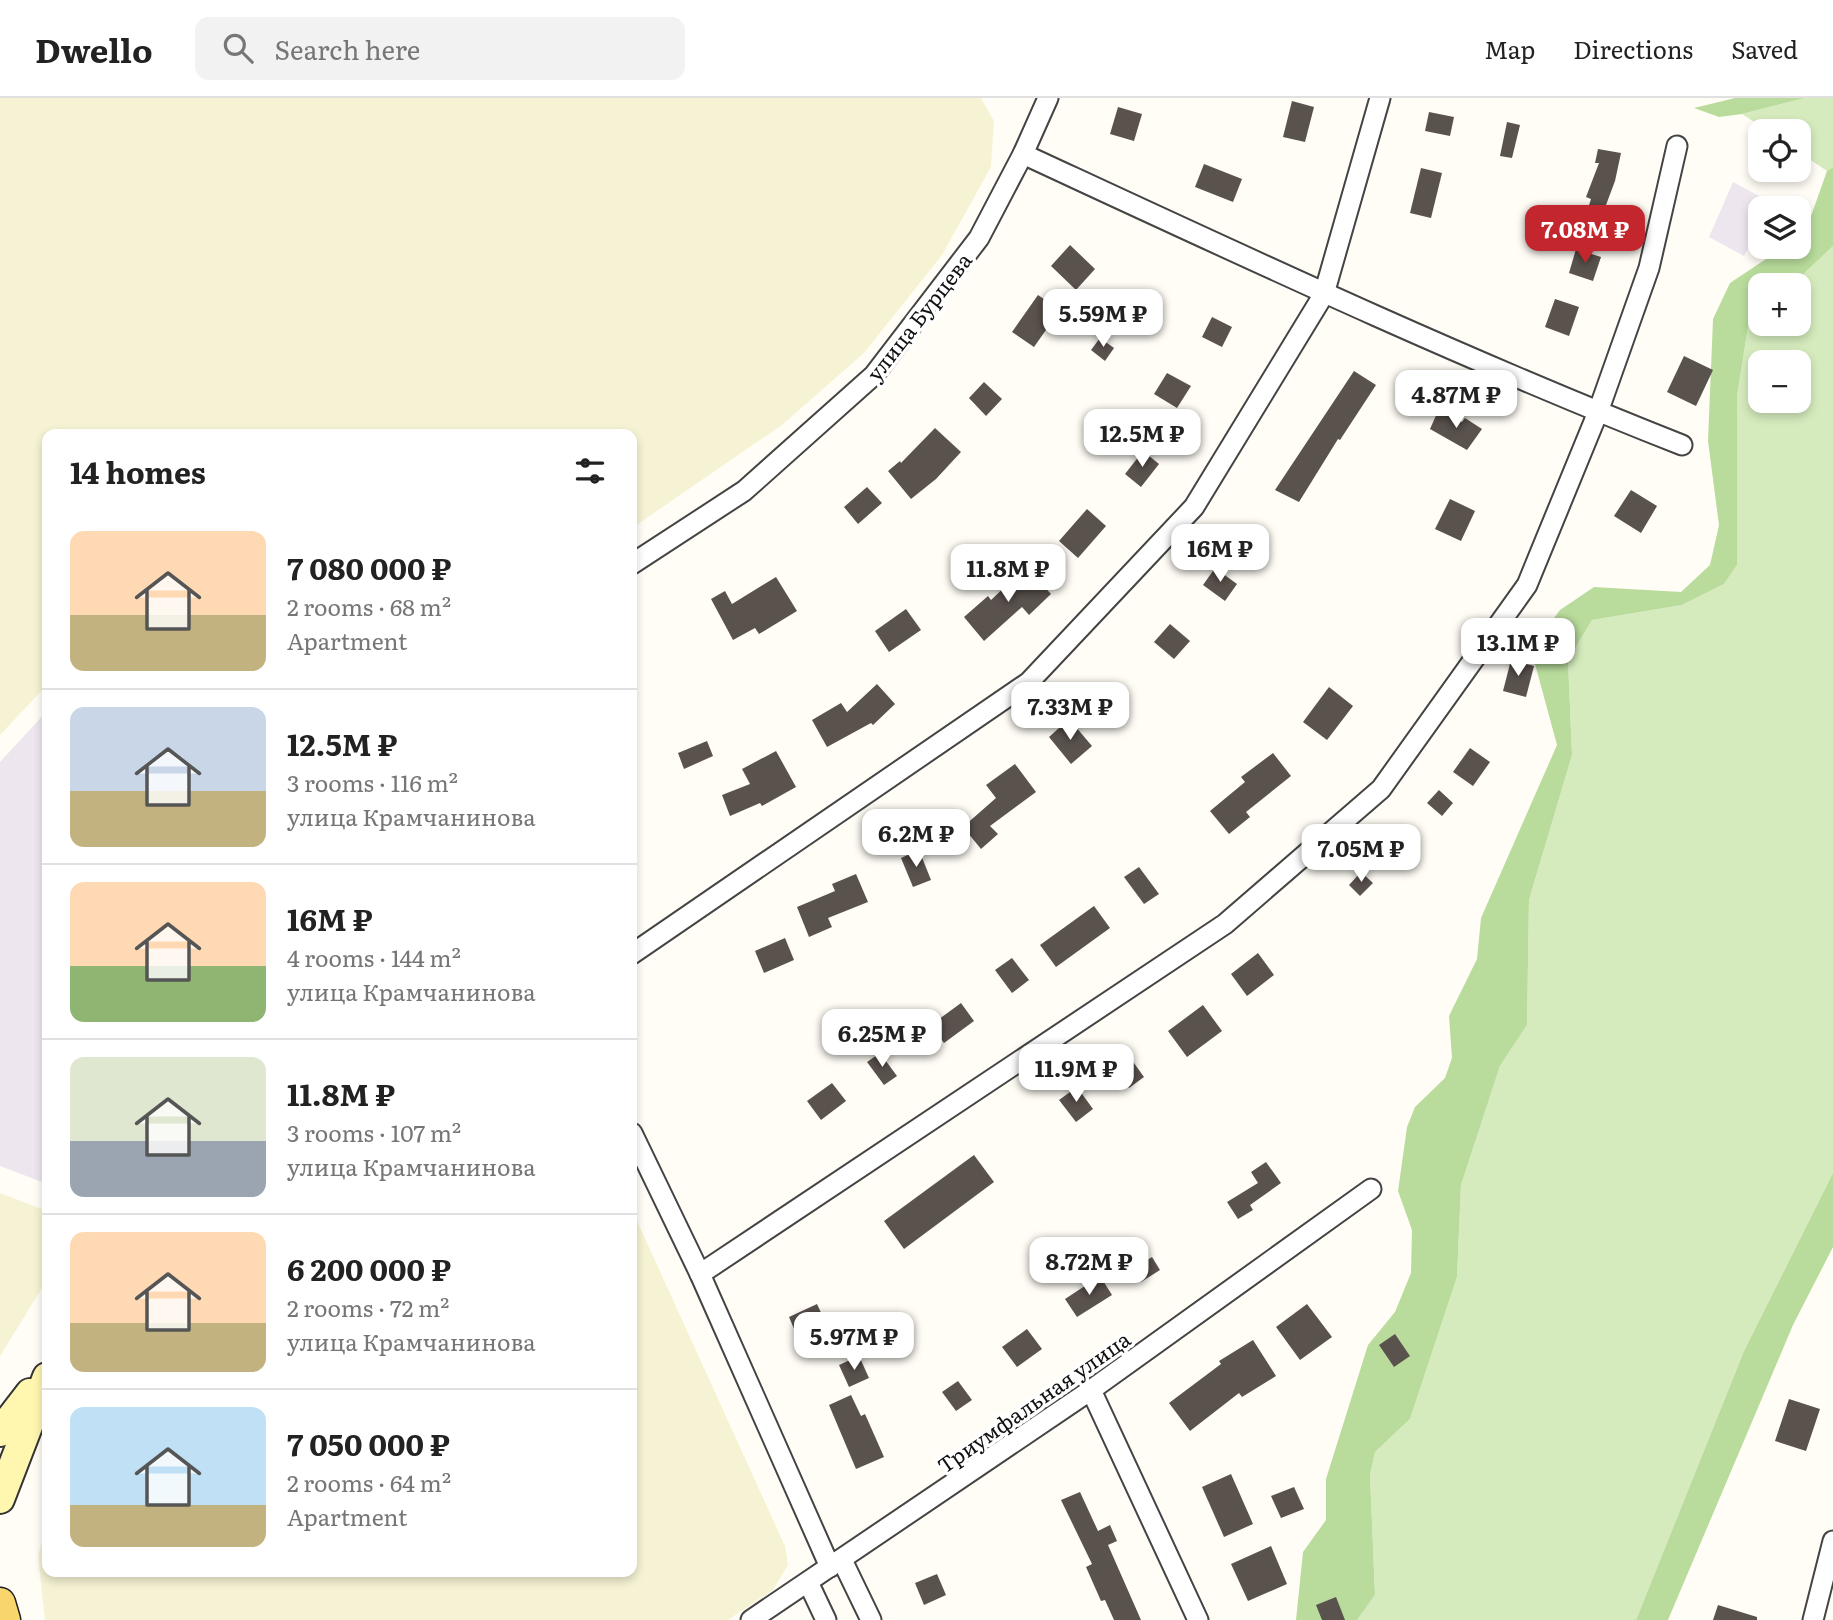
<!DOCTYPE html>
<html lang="en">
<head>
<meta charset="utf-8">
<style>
  :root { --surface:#fff; --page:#f2f2f2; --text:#222; --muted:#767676; --line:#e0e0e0; --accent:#c4262e }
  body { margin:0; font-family:Literata,serif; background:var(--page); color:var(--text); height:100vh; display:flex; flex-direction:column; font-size:26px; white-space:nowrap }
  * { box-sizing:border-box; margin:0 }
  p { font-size:23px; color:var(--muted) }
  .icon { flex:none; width:38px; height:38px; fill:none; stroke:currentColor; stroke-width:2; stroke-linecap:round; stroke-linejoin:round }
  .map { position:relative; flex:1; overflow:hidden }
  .side { position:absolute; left:42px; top:331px; width:595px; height:1148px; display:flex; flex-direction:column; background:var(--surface); border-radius:14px; box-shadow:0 4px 10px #0003 }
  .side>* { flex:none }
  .buttons { position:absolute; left:1748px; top:21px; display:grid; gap:14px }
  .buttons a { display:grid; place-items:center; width:63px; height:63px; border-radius:14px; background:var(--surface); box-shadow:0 4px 10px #0003; font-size:35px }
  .price { position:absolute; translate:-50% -60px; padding:0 16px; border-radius:14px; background:#fff; color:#222; font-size:23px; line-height:46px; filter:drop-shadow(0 2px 4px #0008) }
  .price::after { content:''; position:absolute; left:50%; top:42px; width:21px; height:16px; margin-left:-10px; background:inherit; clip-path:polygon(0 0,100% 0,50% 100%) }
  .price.current { background:var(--accent); color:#fff }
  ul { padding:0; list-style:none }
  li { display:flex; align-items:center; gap:21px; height:175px; padding:0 28px }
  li+li { border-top:2px solid var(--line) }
  li span { display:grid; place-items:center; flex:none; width:196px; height:140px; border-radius:14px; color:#555 }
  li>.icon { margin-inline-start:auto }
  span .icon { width:84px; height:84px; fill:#fffc; stroke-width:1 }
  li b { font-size:30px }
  h2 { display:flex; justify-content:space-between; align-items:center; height:84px; padding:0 28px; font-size:30px }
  header { display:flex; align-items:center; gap:42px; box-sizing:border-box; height:98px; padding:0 35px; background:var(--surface); border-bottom:2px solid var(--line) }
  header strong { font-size:33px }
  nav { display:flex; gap:38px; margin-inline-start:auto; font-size:24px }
  .search { width:490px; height:63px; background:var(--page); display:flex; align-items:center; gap:18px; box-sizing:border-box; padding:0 24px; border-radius:14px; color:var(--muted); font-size:26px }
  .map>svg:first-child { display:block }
  .industrial { fill:#eee6ef }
  .farmland { fill:#f6f3d4 }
  .green { fill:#d5ebbd; fill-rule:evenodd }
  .forest { fill:#b9dc9c }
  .building { fill:#5a524d }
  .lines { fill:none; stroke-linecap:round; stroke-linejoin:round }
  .street-casing { stroke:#444; stroke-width:23 }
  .secondary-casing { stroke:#333; stroke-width:32 }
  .primary-casing { stroke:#222; stroke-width:33 }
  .street { stroke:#fff; stroke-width:19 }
  .secondary { stroke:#fff6b0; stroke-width:28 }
  .primary { stroke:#f9d66b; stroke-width:30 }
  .labels { text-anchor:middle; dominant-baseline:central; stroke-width:7; stroke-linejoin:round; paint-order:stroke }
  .street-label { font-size:21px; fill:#111; stroke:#fff }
</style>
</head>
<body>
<header>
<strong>Dwello</strong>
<div class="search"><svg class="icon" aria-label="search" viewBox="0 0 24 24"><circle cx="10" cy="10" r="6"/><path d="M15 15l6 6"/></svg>Search here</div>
<nav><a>Map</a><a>Directions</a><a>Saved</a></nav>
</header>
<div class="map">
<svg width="1833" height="1522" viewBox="0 0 1833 1522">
  <rect width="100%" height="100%" fill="#fffdf5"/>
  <!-- industrial -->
  <g class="industrial">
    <path d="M1733 84 1774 106 1772 110H1760V130L1744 158 1709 139Z"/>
    <path d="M47 613V1086L0 1068V664Z"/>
  </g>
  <!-- farmland -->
  <g class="farmland">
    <path d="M0 0H981L994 23 991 69 942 157 864 255 782 327 632 430V336H47V587L0 637Z"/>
    <path d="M0 1095 47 1113V1182L0 1258Z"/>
    <path d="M632 1112 785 1448 788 1467 773 1492 728 1522H45L38 1458 47 1424V1474H632Z"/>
  </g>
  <!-- green -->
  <g class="green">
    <path d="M1805 0H1833V69L1827 73 1799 54V33H1768L1742 16Z"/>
    <path d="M1833 148V1075L1744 1253 1636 1522H1357L1375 1497 1370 1377 1375 1354 1410 1321 1457 1179 1461 1087 1500 968 1527 927 1529 802 1572 657 1568 562 1592 522 1682 507 1724 486 1737 467V298L1748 229 1760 217V226H1799V187H1792ZM1760 264H1799V303H1760Z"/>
  </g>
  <!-- forest -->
  <g class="forest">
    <path d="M1735 0H1805L1742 16 1719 19 1694 10Z"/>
    <path d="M1833 69V148L1792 187H1760V217L1748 229 1737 298V467L1724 486 1682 507 1592 522 1568 562 1572 657 1529 802 1527 927 1500 968 1461 1087 1457 1179 1410 1321 1375 1354 1370 1377 1375 1497 1357 1522H1296L1303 1454 1326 1422V1381L1368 1247 1395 1214 1411 1175 1412 1132 1398 1093 1407 1029 1415 1009 1445 980 1452 960 1449 918 1477 861 1481 820 1557 647 1535 566 1536 545 1560 512 1594 489 1681 494 1710 467 1719 427 1708 343 1713 221 1730 185 1784 149H1799V139L1805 135 1827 73Z"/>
    <path d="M1833 1075V1149L1793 1227 1668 1522H1636L1744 1253Z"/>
  </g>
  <!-- building -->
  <g class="building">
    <path d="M1292 3 1314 9 1305 44 1283 39Z"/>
    <path d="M1118 9 1142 16 1134 43 1110 36Z"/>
    <path d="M1429 14 1454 19 1450 38 1425 33Z"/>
    <path d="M1507 24 1520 27 1512 60 1500 58Z"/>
    <path d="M1598 51 1621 55 1615 83 1603 115 1611 117 1607 130 1584 123 1591 101 1586 99 1599 65H1595Z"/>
    <path d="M1204 66 1242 81 1233 104 1195 89Z"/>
    <path d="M1421 70 1442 75 1431 120 1410 115Z"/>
    <path d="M1070 147 1095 171 1076 192 1051 168Z"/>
    <path d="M1576 151 1601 159 1593 183 1569 175Z"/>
    <path d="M1119 194 1137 205 1120 233 1105 218Z"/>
    <path d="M1038 197 1060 212 1034 249 1012 234Z"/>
    <path d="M1555 201 1579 209 1569 238 1545 229Z"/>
    <path d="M1212 219 1232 229 1222 249 1202 239Z"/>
    <path d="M1100 240 1114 250 1105 263 1091 252Z"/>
    <path d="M1684 258 1713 272 1696 308 1667 294Z"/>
    <path d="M1354 273 1376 287 1340 342 1338 341 1299 404 1275 392Z"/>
    <path d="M1167 275 1191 288 1177 310 1154 296Z"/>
    <path d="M984 284 1002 301 986 318 969 300Z"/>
    <path d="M1438 313 1462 324 1465 320 1482 331 1467 352 1430 331Z"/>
    <path d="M935 330 961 354 936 381 911 401 888 373 900 363 901 365Z"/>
    <path d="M1143 353 1159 366 1141 389 1125 376Z"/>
    <path d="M867 389 882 405 858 426 844 409Z"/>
    <path d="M1631 392 1657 408 1641 435 1614 418Z"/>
    <path d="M1450 401 1475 413 1461 443 1435 431Z"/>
    <path d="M1087 411 1106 428 1078 460 1059 443Z"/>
    <path d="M1026 469 1051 496 1029 517 1022 509 984 543 964 519 988 498 991 502Z"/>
    <path d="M1215 470 1237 486 1225 503 1203 487Z"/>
    <path d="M776 479 797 513 759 536 755 530 733 542 711 501 725 493 732 506Z"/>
    <path d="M906 511 921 532 889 554 875 533Z"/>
    <path d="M1170 526 1190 543 1174 561 1154 544Z"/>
    <path d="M1511 562 1534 568 1526 599 1503 593Z"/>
    <path d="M877 586 895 606 873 627 871 625 827 649 812 622 841 605 847 614Z"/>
    <path d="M1329 589 1353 608 1327 642 1303 624Z"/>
    <path d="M1069 621 1092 648 1071 666 1049 639Z"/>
    <path d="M707 643 713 658 684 671 678 655Z"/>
    <path d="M1470 650 1490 664 1473 688 1453 674Z"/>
    <path d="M776 653 796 689 762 708 760 705 730 718 722 697 750 686 742 671Z"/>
    <path d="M1273 655 1291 678 1246 714 1250 719 1229 736 1210 713 1245 684 1241 679Z"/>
    <path d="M1015 666 1036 694 990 728 998 736 981 751 963 729 996 700 986 687Z"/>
    <path d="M1439 692 1453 705 1442 718 1427 705Z"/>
    <path d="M919 752 931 782 913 789 901 760Z"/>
    <path d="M1139 769 1159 796 1144 806 1124 779Z"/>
    <path d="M1361 774 1373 785 1360 798 1349 787Z"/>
    <path d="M856 776 868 804 828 820 832 829 809 839 797 809 835 793 832 786Z"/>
    <path d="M1094 808 1110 830 1056 869 1040 847Z"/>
    <path d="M785 840 794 862 764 875 755 853Z"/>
    <path d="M1258 855 1274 877 1247 898 1231 876Z"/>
    <path d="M1012 860 1029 882 1012 895 995 872Z"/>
    <path d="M961 905 974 923 944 945 931 927Z"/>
    <path d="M1203 907 1222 933 1187 959 1168 933Z"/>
    <path d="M1126 954 1144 979 1129 990 1111 966Z"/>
    <path d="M880 955 897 978 884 987 867 964Z"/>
    <path d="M832 985 846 1003 821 1022 807 1003Z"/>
    <path d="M1077 989 1093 1011 1076 1024 1059 1002Z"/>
    <path d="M974 1057 994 1084 904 1151 884 1123Z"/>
    <path d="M1266 1064 1281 1085 1250 1107 1253 1112 1238 1121 1227 1104 1258 1085 1251 1074Z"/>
    <path d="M1152 1159 1160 1172 1141 1184 1133 1171Z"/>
    <path d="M1100 1178 1112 1197 1077 1219 1065 1201Z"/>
    <path d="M817 1206 829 1232 800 1245 789 1219Z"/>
    <path d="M1307 1206 1332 1239 1300 1262 1276 1229Z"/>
    <path d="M1027 1231 1042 1251 1017 1269 1002 1249Z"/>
    <path d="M1395 1236 1410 1258 1394 1269 1379 1247Z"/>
    <path d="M1253 1242 1276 1278 1242 1299 1239 1295 1190 1333 1169 1305 1221 1266 1219 1263Z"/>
    <path d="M859 1258 869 1280 849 1289 839 1267Z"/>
    <path d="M958 1283 972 1302 956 1313 942 1294Z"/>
    <path d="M851 1297 861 1318 865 1316 884 1359 856 1371 829 1307Z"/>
    <path d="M1789 1301 1820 1311 1806 1353 1775 1343Z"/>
    <path d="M1231 1376 1253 1426 1224 1439 1202 1389Z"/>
    <path d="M1294 1389 1304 1411 1281 1420 1271 1398Z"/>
    <path d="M1080 1394 1098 1433 1110 1427 1117 1443 1108 1447 1141 1522H1114L1105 1502 1101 1503 1086 1469 1092 1466 1061 1402Z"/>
    <path d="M1271 1448 1287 1486 1248 1503 1231 1466Z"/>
    <path d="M937 1476 946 1497 924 1507 915 1485Z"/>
    <path d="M1336 1499 1345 1522H1322L1316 1507Z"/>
    <path d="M1718 1507 1757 1519V1522H1713Z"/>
  </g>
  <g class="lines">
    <!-- street casing -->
    <g class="street-casing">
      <g id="street">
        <path d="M1023 56C1241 157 1458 259 1682 347"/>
        <path d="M632 466 744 393 874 277 979 140 1023 56 1048 0"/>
        <path d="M632 856 1029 584 1194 409 1324 196 1380 0"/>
        <path d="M632 1035 700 1176 830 1469"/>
        <path d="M700 1176 1225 826 1381 691 1527 487 1598 314 1649 170 1677 48"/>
        <path d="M1091 1292 1198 1522"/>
        <path d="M842 1462 871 1522"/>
        <path d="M808 1484 826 1522"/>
        <path d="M751 1522 1091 1292 1371 1091"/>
        <path d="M1813 1522 1833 1443"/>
      </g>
    </g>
    <!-- secondary casing -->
    <g class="secondary-casing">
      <g id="secondary">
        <path d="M0 1334 30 1295"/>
        <path d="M0 1401 47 1279"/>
      </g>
    </g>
    <!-- primary casing -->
    <g class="primary-casing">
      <path id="primary" d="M0 1505 5 1522"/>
    </g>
    <!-- street -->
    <use href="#street" class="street"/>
    <!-- secondary -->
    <use href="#secondary" class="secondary"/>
    <!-- primary -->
    <use href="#primary" class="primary"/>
  </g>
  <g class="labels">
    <!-- street labels -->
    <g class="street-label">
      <text transform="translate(918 218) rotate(-52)">улица Бурцева</text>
      <text transform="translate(1033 1303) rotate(-35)">Триумфальная улица</text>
    </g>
  </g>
</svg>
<div class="buttons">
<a><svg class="icon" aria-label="locate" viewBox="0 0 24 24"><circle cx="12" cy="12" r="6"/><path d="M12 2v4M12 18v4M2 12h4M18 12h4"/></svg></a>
<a><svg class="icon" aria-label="layers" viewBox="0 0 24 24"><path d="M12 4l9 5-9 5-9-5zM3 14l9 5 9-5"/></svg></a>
<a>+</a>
<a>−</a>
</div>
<b class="price current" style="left:1585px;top:167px">7.08M ₽</b>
<b class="price" style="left:1103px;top:251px">5.59M ₽</b>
<b class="price" style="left:1456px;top:332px">4.87M ₽</b>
<b class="price" style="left:1142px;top:371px">12.5M ₽</b>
<b class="price" style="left:1220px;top:486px">16M ₽</b>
<b class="price" style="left:1008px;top:506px">11.8M ₽</b>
<b class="price" style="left:1518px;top:580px">13.1M ₽</b>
<b class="price" style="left:1070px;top:644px">7.33M ₽</b>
<b class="price" style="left:916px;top:771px">6.2M ₽</b>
<b class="price" style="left:1361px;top:786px">7.05M ₽</b>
<b class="price" style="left:882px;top:971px">6.25M ₽</b>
<b class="price" style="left:1076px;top:1006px">11.9M ₽</b>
<b class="price" style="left:1089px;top:1199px">8.72M ₽</b>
<b class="price" style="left:854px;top:1274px">5.97M ₽</b>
<section class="side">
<h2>14 homes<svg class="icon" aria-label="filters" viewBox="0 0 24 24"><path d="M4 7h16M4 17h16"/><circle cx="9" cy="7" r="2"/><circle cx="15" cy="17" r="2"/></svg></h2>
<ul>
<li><span style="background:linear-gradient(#ffd9b3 60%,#c2b280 0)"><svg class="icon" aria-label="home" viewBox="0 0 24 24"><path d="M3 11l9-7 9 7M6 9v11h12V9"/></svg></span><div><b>7 080 000 ₽</b><p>2 rooms · 68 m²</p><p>Apartment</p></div></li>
<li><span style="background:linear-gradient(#c9d6e8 60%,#c2b280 0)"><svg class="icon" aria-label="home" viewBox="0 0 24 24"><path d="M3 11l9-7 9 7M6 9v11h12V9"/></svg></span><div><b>12.5M ₽</b><p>3 rooms · 116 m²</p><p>улица Крамчанинова</p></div></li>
<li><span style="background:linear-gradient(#ffd9b3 60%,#8fb573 0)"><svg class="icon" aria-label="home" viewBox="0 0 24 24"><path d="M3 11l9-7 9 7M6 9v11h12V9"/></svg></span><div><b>16M ₽</b><p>4 rooms · 144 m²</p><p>улица Крамчанинова</p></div></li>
<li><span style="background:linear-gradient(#dfe7d0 60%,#9aa5b1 0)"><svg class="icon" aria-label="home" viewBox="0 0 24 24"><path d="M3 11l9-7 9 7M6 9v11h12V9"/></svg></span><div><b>11.8M ₽</b><p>3 rooms · 107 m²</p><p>улица Крамчанинова</p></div></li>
<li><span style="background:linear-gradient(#ffd9b3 65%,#c2b280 0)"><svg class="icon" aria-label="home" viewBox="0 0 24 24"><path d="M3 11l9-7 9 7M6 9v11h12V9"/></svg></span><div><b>6 200 000 ₽</b><p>2 rooms · 72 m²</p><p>улица Крамчанинова</p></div></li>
<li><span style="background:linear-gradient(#bfe0f5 70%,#c2b280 0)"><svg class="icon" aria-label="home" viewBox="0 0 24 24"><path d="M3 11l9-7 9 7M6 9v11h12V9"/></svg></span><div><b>7 050 000 ₽</b><p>2 rooms · 64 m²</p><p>Apartment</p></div></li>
</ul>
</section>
</div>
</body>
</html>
